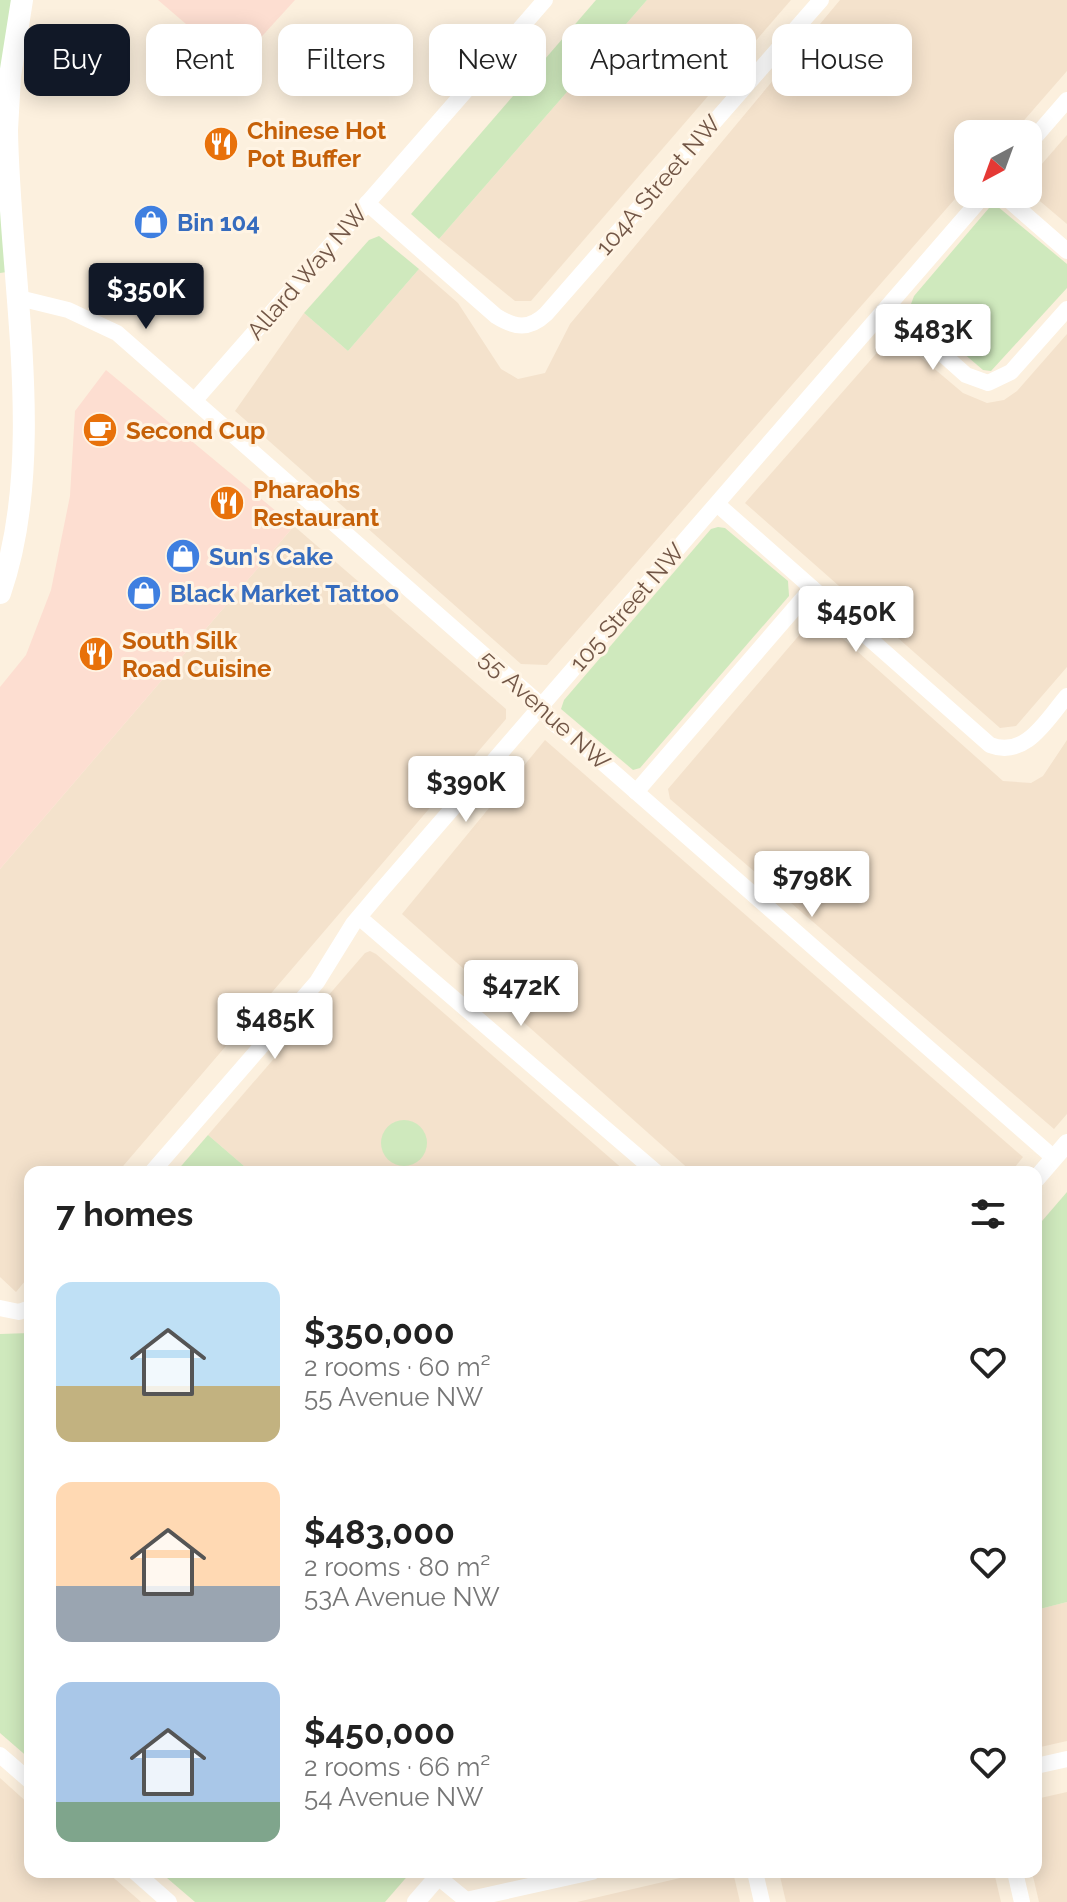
<!DOCTYPE html>
<html lang="en">
<head>
<meta charset="utf-8">
<style>
  :root { --surface:#fff; --page:#f2f2f2; --text:#222; --muted:#767676; --accent:#111827 }
  body { margin:0; font-family:Raleway,sans-serif; background:var(--page); color:var(--text); height:100vh; display:flex; flex-direction:column; font-size:30px; white-space:nowrap }
  * { box-sizing:border-box; margin:0 }
  p { font-size:26px; color:var(--muted) }
  .icon { flex:none; width:44px; height:44px; fill:none; stroke:currentColor; stroke-width:2; stroke-linecap:round; stroke-linejoin:round }
  .map { position:relative; flex:1; overflow:hidden }
  .sheet { position:absolute; left:24px; top:1166px; width:1018px; height:712px; display:flex; flex-direction:column; background:var(--surface); border-radius:16px; box-shadow:0 4px 20px #0003 }
  .sheet>* { flex:none }
  .banner { position:absolute; left:24px; top:24px; width:1020px; height:72px; display:flex; gap:16px }
  .needle { width:52px; rotate:221deg }
  .fabs { position:absolute; left:954px; top:120px; display:grid; gap:16px }
  .fabs a { display:grid; place-items:center; width:88px; height:88px; border-radius:16px; background:var(--surface); box-shadow:0 4px 20px #0003; font-size:40px }
  .price { position:absolute; translate:-50% -68px; padding:0 18px; border-radius:8px; background:#fff; color:#222; font-size:26px; line-height:52px; filter:drop-shadow(0 2px 4px #0008) }
  .price::after { content:''; position:absolute; left:50%; top:48px; width:24px; height:18px; margin-left:-12px; background:inherit; clip-path:polygon(0 0,100% 0,50% 100%) }
  .price.active { background:var(--accent); color:#fff }
  ul { padding:0; list-style:none }
  li { display:flex; align-items:center; gap:24px; height:200px; padding:0 32px }
  li span { display:grid; place-items:center; flex:none; width:224px; height:160px; border-radius:16px; color:#555 }
  li>.icon { margin-inline-start:auto }
  span .icon { width:96px; height:96px; fill:#fffc; stroke-width:1 }
  li b { font-size:34px }
  h2 { display:flex; justify-content:space-between; align-items:center; height:96px; padding:0 32px; font-size:34px }
  .pill { padding:0 28px; border-radius:16px; background:var(--surface); box-shadow:0 4px 20px #0003; font-size:28px; line-height:72px }
  .pill.active { background:var(--accent); color:#fff }
  .map>svg:first-child { display:block }
  .residential { fill:#f4e2cc }
  .commercial { fill:#fdded1 }
  .green { fill:#cfe9bd }
  .lines { fill:none; stroke-linecap:round; stroke-linejoin:round }
  .minor { stroke:#fff; stroke-width:16 }
  .tertiary { stroke:#fff; stroke-width:18 }
  .secondary { stroke:#fff; stroke-width:22 }
  .labels { text-anchor:middle; dominant-baseline:central; stroke-width:6; stroke-linejoin:round; paint-order:stroke }
  .food-label { font-size:24px; font-weight:bold; fill:#c56008; stroke:#fff4e4; text-anchor:start }
  .street-label { font-size:24px; fill:#725646; stroke:#fff4e4 }
  .shop-label { font-size:24px; font-weight:bold; fill:#366cbe; stroke:#fff4e4; text-anchor:start }
</style>
</head>
<body>
<div class="map">
<svg width="1067" height="1902" viewBox="0 0 1067 1902">
  <rect width="100%" height="100%" fill="#fcf0de"/>
  <!-- residential -->
  <g class="residential">
    <path d="M647 0H791L531 301H515L439 239Z"/>
    <path d="M840 0H1067V71L1012 134H968V184L547 665 521 664 235 411 304 313 348 351 419 269 458 303 501 369 518 379 545 373 570 324Z"/>
    <path d="M1067 135V224L1028 191V180Z"/>
    <path d="M1067 334V667L1016 726 1000 728 745 503 889 339H899L963 393 987 403 1004 400 1017 391Z"/>
    <path d="M294 526 506 709V719L118 1172H30V1275L16 1292 0 1277V869Z"/>
    <path d="M813 619 822 620 1003 781 1031 783 1043 776 1067 740V1114L1054 1129 670 799 668 789Z"/>
    <path d="M545 740 1023 1157 1011 1172H692L402 914Z"/>
    <path d="M370 951 376 954 625 1171 251 1172 208 1135 365 953Z"/>
    <path d="M1067 1602V1741L1036 1748V1610Z"/>
    <path d="M0 1778 30 1805V1872H107L141 1902H0Z"/>
    <path d="M1067 1792V1902H1039L1032 1872H1036V1799Z"/>
    <path d="M706 1872H733L740 1902H577Z"/>
    <path d="M779 1872H994L1001 1902H786Z"/>
  </g>
  <!-- commercial -->
  <g class="commercial">
    <path d="M158 0H295L235 66Z"/>
    <path d="M106 370 294 526 0 869V687L26 655 51 590 70 496 75 411Z"/>
  </g>
  <!-- green -->
  <g class="green">
    <path d="M0 0H11L7 272 0 273Z"/>
    <path d="M596 0H647L439 239 411 214Z"/>
    <path d="M997 206 1067 264V288L991 371 983 370 914 311 911 304 914 296 989 208Z"/>
    <path d="M379 236 419 269 348 351 304 313 369 240Z"/>
    <path d="M718 527 725 528 788 581 789 596 640 768 633 770 561 709 564 700 711 529Z"/>
    <circle cx="404" cy="1143" r="23"/>
    <path d="M208 1135 251 1172H176Z"/>
    <path d="M1067 1192V1602L1036 1610V1228Z"/>
    <path d="M30 1333V1759L0 1733V1334Z"/>
    <path d="M160 1872H411L385 1902H195Z"/>
  </g>
  <g class="lines">
    <!-- minor -->
    <g class="minor">
      <path d="M1028 145 1067 100"/>
      <path d="M1002 194 1067 251"/>
      <path d="M367 203 496 316C515 328 529 330 546 314L821 0"/>
      <path d="M15 297 68 310 117 333 541 705 552 722 586 748 1054 1158"/>
      <path d="M890 307 966 375 988 383 1011 372 1067 309"/>
      <path d="M195 400 545 0"/>
      <path d="M717 504 990 745C1026 759 1047 719 1067 696"/>
      <path d="M636 792 812 588"/>
      <path d="M360 918 656 1172"/>
      <path d="M152 1172 317 982 353 924 380 892 985 194"/>
      <path d="M0 1308 19 1312 30 1308"/>
      <path d="M0 1755 30 1781"/>
      <path d="M1036 1766 1067 1759"/>
      <path d="M135 1872 169 1902"/>
      <path d="M755 1872 762 1902"/>
      <path d="M1015 1872 1022 1902"/>
      <path d="M438 1877 466 1900 592 1872"/>
    </g>
    <!-- tertiary -->
    <g class="tertiary">
      <path d="M1036 1179 1067 1143"/>
      <path d="M416 1902 442 1872"/>
    </g>
    <!-- secondary -->
    <path class="secondary" d="M0 593C48 456 9 275 7 130L10 76 22 0"/>
  </g>
  <!-- icons -->
  <defs>
    <g id="restaurant-disc" transform="scale(1.8)"><circle r="9.5" fill="#e8710a" stroke="#fff4e4"/><path d="M-5-6h1v4h1v-4h1v4h1v-4h1v5L-1.5 .5V6h-2V.5L-5-1ZM5-6V6H3V1.5H1.5Q1.5-4 5-6Z" fill="#fff"/></g>
    <g id="shop-disc" transform="scale(1.8)"><circle r="9.5" fill="#3f7fe0" stroke="#fff4e4"/><path d="M-5-2.5h2.3a2.7 3.5 0 0 1 5.4 0H5L5.5 6h-11ZM-1.5-2.5h3a1.5 2.3 0 0 0-3 0Z" fill="#fff"/></g>
    <g id="cafe-disc" transform="scale(1.8)"><circle r="9.5" fill="#e8710a" stroke="#fff4e4"/><path d="M-5.5-4.5H6V0H3Q3 3.5 0 3.5H-2.5Q-5.5 3.5-5.5 0ZM3-3.2v2h1.7v-2ZM-6 4.5H4V6H-6Z" fill="#fff"/></g>
  </defs>
  <g fill-rule="evenodd">
    <use href="#restaurant-disc" x="221" y="144"/>
    <use href="#shop-disc" x="151" y="222"/>
    <use href="#cafe-disc" x="100" y="430"/>
    <use href="#restaurant-disc" x="227" y="503"/>
    <use href="#shop-disc" x="183" y="556"/>
    <use href="#shop-disc" x="144" y="593"/>
    <use href="#restaurant-disc" x="96" y="654"/>
  </g>
  <g class="labels">
    <!-- food labels -->
    <g class="food-label">
      <text x="247" y="130">Chinese Hot<tspan x="247" dy="28">Pot Buffer</tspan></text>
      <text x="126" y="430">Second Cup</text>
      <text x="253" y="489">Pharaohs<tspan x="253" dy="28">Restaurant</tspan></text>
      <text x="122" y="640">South Silk<tspan x="122" dy="28">Road Cuisine</tspan></text>
    </g>
    <!-- street labels -->
    <g class="street-label">
      <text transform="translate(658 185) rotate(-49)">104A Street NW</text>
      <text transform="translate(307 272) rotate(-49)">Allard Way NW</text>
      <text transform="translate(627 607) rotate(-49)">105 Street NW</text>
      <text transform="translate(545 710) rotate(42)">55 Avenue NW</text>
    </g>
    <!-- shop labels -->
    <g class="shop-label">
      <text x="177" y="222">Bin 104</text>
      <text x="209" y="556">Sun's Cake</text>
      <text x="170" y="593">Black Market Tattoo</text>
    </g>
  </g>
</svg>
<div class="fabs">
<a><svg class="needle" viewBox="-14 -14 28 28"><path d="M0-13l5 13h-10z" fill="#e53935"/><path d="M0 13l5-13h-10z" fill="#767676"/></svg></a>
</div>
<b class="price active" style="left:146px;top:331px">$350K</b>
<b class="price" style="left:933px;top:372px">$483K</b>
<b class="price" style="left:856px;top:654px">$450K</b>
<b class="price" style="left:466px;top:824px">$390K</b>
<b class="price" style="left:812px;top:919px">$798K</b>
<b class="price" style="left:521px;top:1028px">$472K</b>
<b class="price" style="left:275px;top:1061px">$485K</b>
<div class="banner">
<a class="pill active">Buy</a>
<a class="pill">Rent</a>
<a class="pill">Filters</a>
<a class="pill">New</a>
<a class="pill">Apartment</a>
<a class="pill">House</a>
</div>
<section class="sheet">
<h2>7 homes<svg class="icon" aria-label="filters" viewBox="0 0 24 24"><path d="M4 7h16M4 17h16"/><circle cx="9" cy="7" r="2"/><circle cx="15" cy="17" r="2"/></svg></h2>
<ul>
<li><span style="background:linear-gradient(#bfe0f5 65%,#c2b280 0)"><svg class="icon" aria-label="home" viewBox="0 0 24 24"><path d="M3 11l9-7 9 7M6 9v11h12V9"/></svg></span><div><b>$350,000</b><p>2 rooms · 60 m²</p><p>55 Avenue NW</p></div><svg class="icon" aria-label="heart" viewBox="0 0 24 24"><path d="M12 20l-8-8c-3-5 5-10 8-4 3-6 11-1 8 4z"/></svg></li>
<li><span style="background:linear-gradient(#ffd9b3 65%,#9aa5b1 0)"><svg class="icon" aria-label="home" viewBox="0 0 24 24"><path d="M3 11l9-7 9 7M6 9v11h12V9"/></svg></span><div><b>$483,000</b><p>2 rooms · 80 m²</p><p>53A Avenue NW</p></div><svg class="icon" aria-label="heart" viewBox="0 0 24 24"><path d="M12 20l-8-8c-3-5 5-10 8-4 3-6 11-1 8 4z"/></svg></li>
<li><span style="background:linear-gradient(#a9c7e8 75%,#7fa58c 0)"><svg class="icon" aria-label="home" viewBox="0 0 24 24"><path d="M3 11l9-7 9 7M6 9v11h12V9"/></svg></span><div><b>$450,000</b><p>2 rooms · 66 m²</p><p>54 Avenue NW</p></div><svg class="icon" aria-label="heart" viewBox="0 0 24 24"><path d="M12 20l-8-8c-3-5 5-10 8-4 3-6 11-1 8 4z"/></svg></li>
</ul>
</section>
</div>
</body>
</html>
